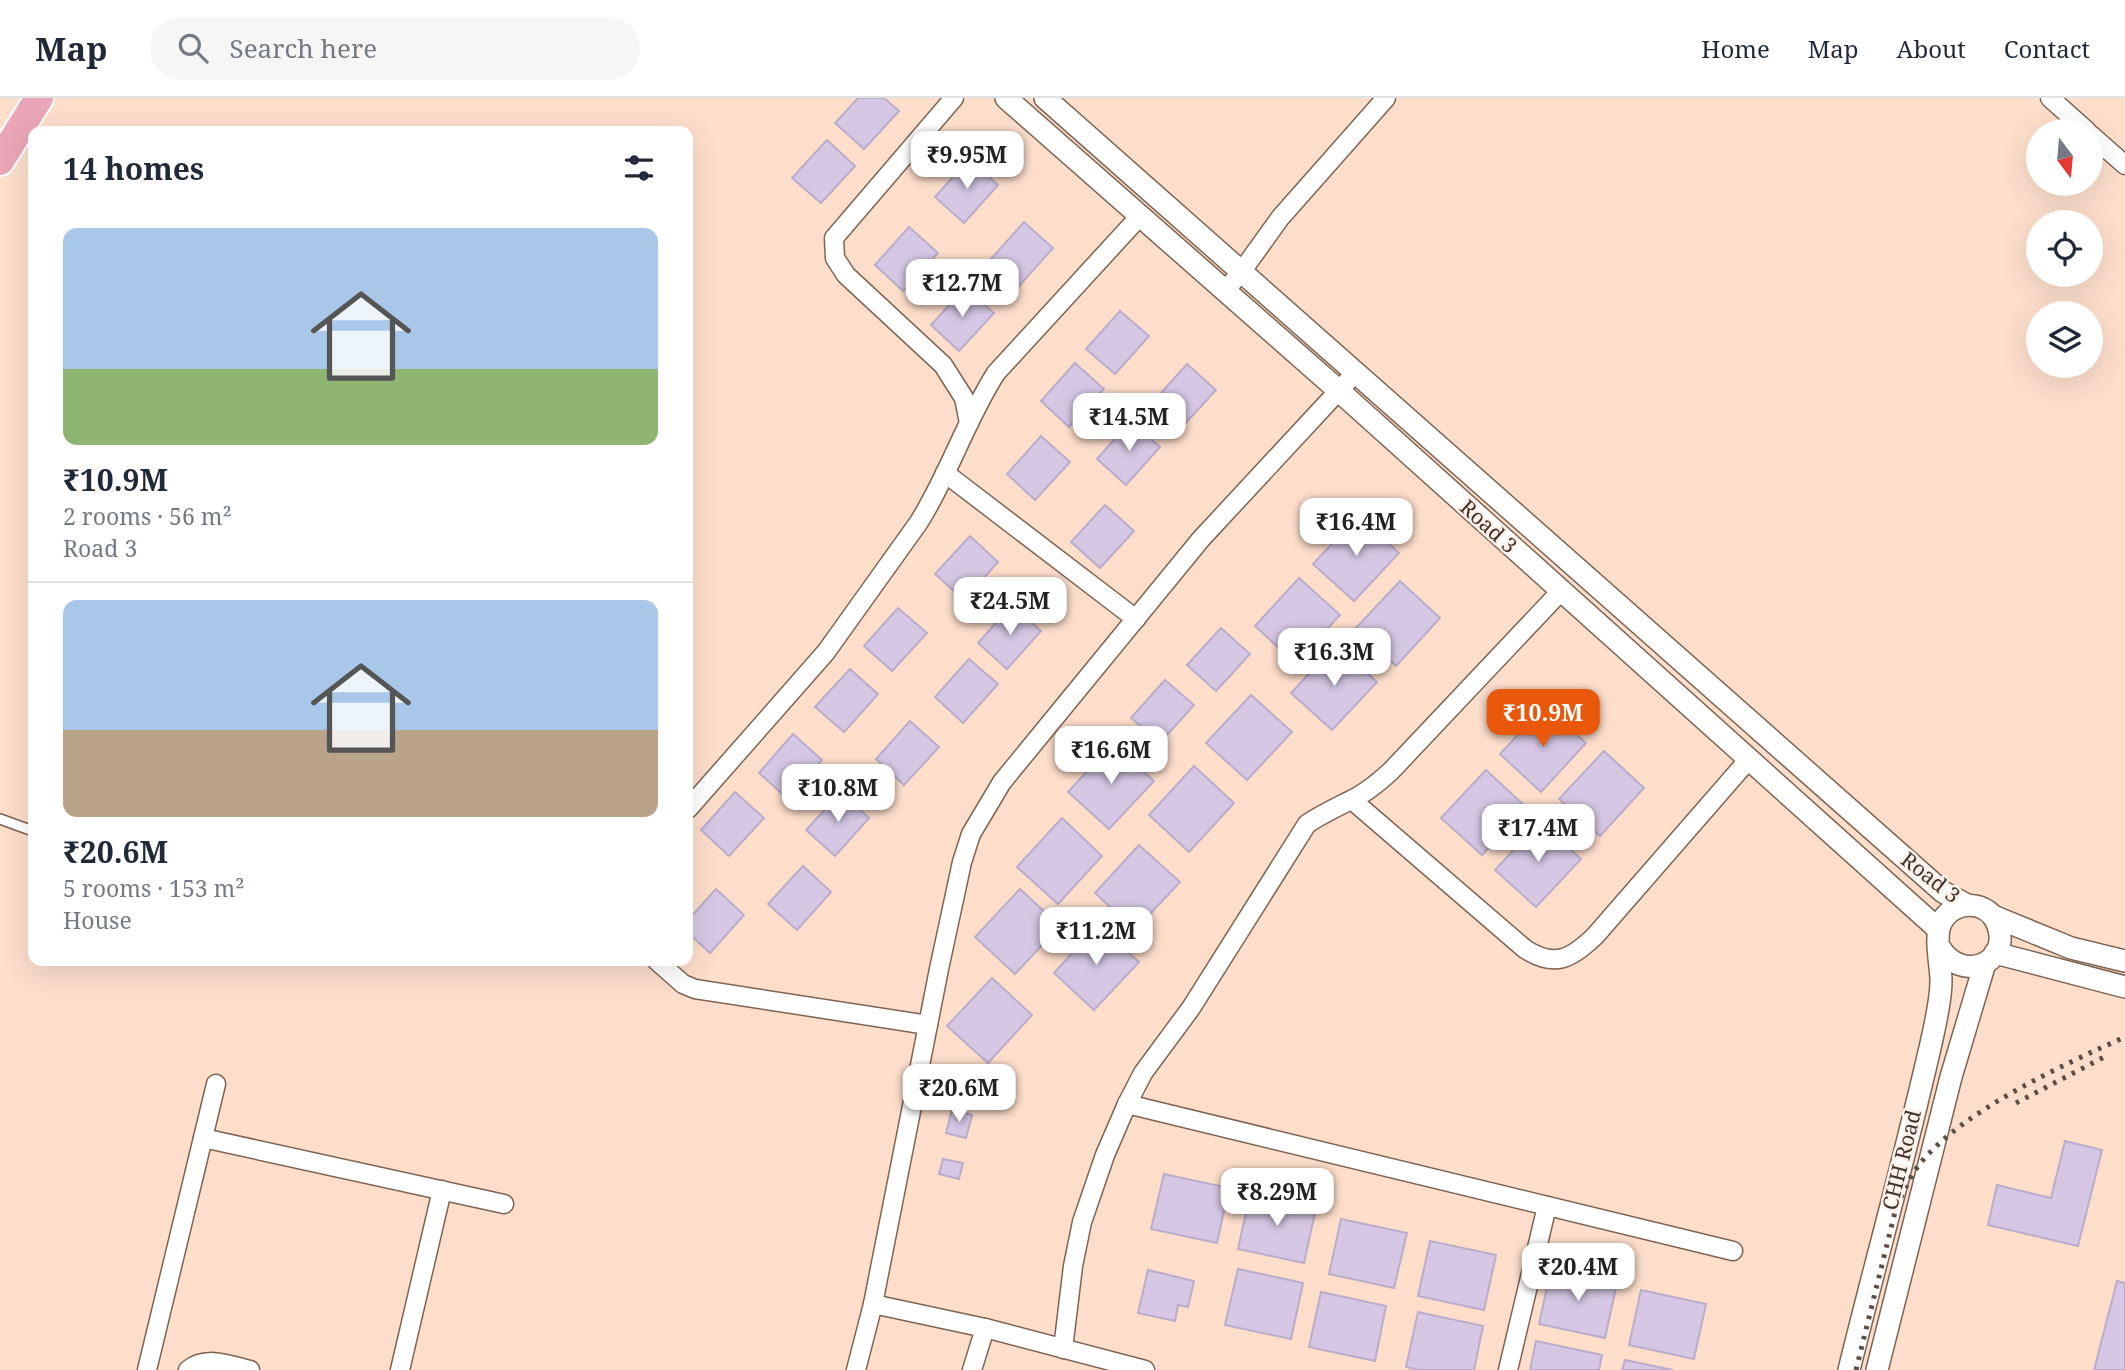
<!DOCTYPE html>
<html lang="en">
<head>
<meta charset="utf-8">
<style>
  :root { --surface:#fff; --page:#f6f6f7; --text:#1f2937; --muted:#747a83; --line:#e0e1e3; --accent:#ea580c }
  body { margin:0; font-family:"Noto Serif",serif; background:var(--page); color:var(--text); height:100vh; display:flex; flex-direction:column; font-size:26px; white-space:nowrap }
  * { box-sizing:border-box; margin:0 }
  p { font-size:23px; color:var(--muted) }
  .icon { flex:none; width:38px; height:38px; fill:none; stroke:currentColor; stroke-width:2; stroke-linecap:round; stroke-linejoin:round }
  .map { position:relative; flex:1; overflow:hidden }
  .panel { position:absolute; left:28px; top:28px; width:665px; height:840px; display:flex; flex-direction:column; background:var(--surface); border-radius:14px; box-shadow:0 7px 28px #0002 }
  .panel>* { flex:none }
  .needle { width:46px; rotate:164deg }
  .tools { position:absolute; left:2026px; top:21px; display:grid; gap:14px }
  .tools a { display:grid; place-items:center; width:77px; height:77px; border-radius:50%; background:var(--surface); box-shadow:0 7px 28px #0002; font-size:35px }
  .price { position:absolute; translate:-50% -60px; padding:0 16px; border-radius:14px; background:#fff; color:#222; font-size:23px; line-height:46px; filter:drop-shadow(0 2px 4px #0008) }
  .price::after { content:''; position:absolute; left:50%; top:42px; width:21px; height:16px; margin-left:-10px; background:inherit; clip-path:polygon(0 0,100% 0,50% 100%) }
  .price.current { background:var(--accent); color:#fff }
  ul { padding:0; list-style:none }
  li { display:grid; align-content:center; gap:14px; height:371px; padding:0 35px }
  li+li { border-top:2px solid var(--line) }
  li span { display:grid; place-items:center; height:217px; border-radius:14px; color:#555 }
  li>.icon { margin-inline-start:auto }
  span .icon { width:126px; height:126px; fill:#fffc; stroke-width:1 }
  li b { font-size:30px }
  h2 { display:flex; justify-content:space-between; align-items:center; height:84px; padding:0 35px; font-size:30px }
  header { display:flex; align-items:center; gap:42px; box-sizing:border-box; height:98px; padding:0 35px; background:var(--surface); border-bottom:2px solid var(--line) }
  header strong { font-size:33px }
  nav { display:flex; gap:38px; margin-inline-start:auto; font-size:24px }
  .search { width:490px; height:63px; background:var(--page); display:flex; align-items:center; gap:18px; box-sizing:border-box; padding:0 24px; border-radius:38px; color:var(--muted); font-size:26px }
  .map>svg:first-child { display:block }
  .building { fill:#d6c8e5; stroke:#bbadca; stroke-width:2 }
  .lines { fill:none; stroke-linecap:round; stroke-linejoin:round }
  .service-casing { stroke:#7e6453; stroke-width:12 }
  .minor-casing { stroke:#7e6453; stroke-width:21 }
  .tertiary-casing { stroke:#7e6453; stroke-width:24 }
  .trunk-casing { stroke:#fff; stroke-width:32 }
  .service { stroke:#fff; stroke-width:9 }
  .minor { stroke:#fff; stroke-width:18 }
  .tertiary { stroke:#fff; stroke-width:21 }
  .trunk { stroke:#eaa6b6; stroke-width:28 }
  .rail { stroke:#5c4e44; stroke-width:5; stroke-dasharray:3.5 7; stroke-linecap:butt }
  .labels { text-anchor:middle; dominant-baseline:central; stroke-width:5; stroke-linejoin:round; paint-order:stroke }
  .street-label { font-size:21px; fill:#3f342c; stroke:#fcf0e8 }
</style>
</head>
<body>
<header>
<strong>Map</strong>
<div class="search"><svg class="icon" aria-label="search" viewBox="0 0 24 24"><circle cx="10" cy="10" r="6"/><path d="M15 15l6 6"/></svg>Search here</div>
<nav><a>Home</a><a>Map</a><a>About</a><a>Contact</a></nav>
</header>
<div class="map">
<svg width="2125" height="1272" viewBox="0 0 2125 1272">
  <rect width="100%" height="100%" fill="#fddecb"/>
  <!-- building -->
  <g class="building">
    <path d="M858 0H884L899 13 864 51 835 25Z"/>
    <path d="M827 42 855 68 821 105 792 80Z"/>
    <path d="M969 61 998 87 964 125 935 99Z"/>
    <path d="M1024 124 1053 150 1019 188 990 162Z"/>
    <path d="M909 129 938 155 903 193 875 167Z"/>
    <path d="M965 190 994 215 959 253 931 227Z"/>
    <path d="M1120 213 1149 238 1115 276 1086 251Z"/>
    <path d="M1075 265 1104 291 1069 329 1041 303Z"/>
    <path d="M1187 266 1216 292 1181 330 1153 304Z"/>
    <path d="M1131 323 1160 349 1126 387 1097 361Z"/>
    <path d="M1041 338 1070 364 1035 402 1007 376Z"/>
    <path d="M1105 407 1134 433 1100 470 1071 444Z"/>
    <path d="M1358 418 1399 455 1354 503 1313 466Z"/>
    <path d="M970 438 998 464 964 502 935 476Z"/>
    <path d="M1299 480 1340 517 1295 565 1255 528Z"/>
    <path d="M1400 483 1440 520 1396 568 1355 531Z"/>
    <path d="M1012 507 1041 533 1007 571 978 545Z"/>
    <path d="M898 510 927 535 892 573 864 548Z"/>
    <path d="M1221 530 1250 556 1216 593 1187 567Z"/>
    <path d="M1336 547 1377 584 1332 632 1291 595Z"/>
    <path d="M969 561 998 586 963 625 935 599Z"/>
    <path d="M850 571 878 596 844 634 815 609Z"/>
    <path d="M1165 582 1194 607 1160 645 1131 620Z"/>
    <path d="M1251 597 1292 634 1247 682 1206 645Z"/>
    <path d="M1545 608 1586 645 1541 694 1500 656Z"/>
    <path d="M910 623 939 649 904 687 876 661Z"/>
    <path d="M793 636 822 662 787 700 759 675Z"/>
    <path d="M1113 645 1154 683 1109 731 1068 694Z"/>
    <path d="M1604 653 1644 690 1600 738 1559 701Z"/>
    <path d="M1194 668 1234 705 1189 754 1149 717Z"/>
    <path d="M1486 672 1526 709 1482 757 1441 720Z"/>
    <path d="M735 694 764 720 729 758 701 732Z"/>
    <path d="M841 694 869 720 835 758 806 732Z"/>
    <path d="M1062 720 1102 758 1058 806 1017 769Z"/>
    <path d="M1540 723 1581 761 1536 809 1495 772Z"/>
    <path d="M1139 747 1180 784 1135 832 1095 795Z"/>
    <path d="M803 768 831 794 797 832 768 806Z"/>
    <path d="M716 791 744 817 710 855 688 835V822Z"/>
    <path d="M1020 791 1060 828 1015 876 975 839Z"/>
    <path d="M1098 827 1139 864 1094 912 1054 875Z"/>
    <path d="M992 880 1032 917 988 965 947 928Z"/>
    <path d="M952 1012 972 1017 966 1040 946 1035Z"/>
    <path d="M2065 1043 2102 1052 2078 1148 1988 1127 1997 1087 2051 1100Z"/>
    <path d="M943 1061 963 1065 959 1081 939 1076Z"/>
    <path d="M1164 1076 1229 1090 1217 1145 1151 1131Z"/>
    <path d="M1250 1096 1316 1110 1304 1165 1238 1151Z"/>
    <path d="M1341 1121 1407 1135 1394 1190 1329 1176Z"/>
    <path d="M1430 1143 1496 1157 1484 1212 1418 1198Z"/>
    <path d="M1238 1171 1303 1185 1291 1241 1225 1227Z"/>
    <path d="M1551 1171 1617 1185 1605 1240 1539 1226Z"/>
    <path d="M1148 1172 1194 1183 1188 1209 1178 1207 1175 1223 1138 1215Z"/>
    <path d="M2117 1183 2125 1185V1272H2094Z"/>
    <path d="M1641 1192 1706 1206 1694 1261 1629 1247Z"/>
    <path d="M1321 1194 1386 1208 1375 1263 1309 1249Z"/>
    <path d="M1418 1214 1483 1228 1474 1272H1418L1406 1269Z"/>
    <path d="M1536 1243 1602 1257 1599 1272H1530Z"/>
    <path d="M1625 1262 1673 1272H1622Z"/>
  </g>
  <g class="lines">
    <!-- service casing -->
    <g class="service-casing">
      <path id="service" d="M0 721 33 733"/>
    </g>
    <!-- minor casing -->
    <g class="minor-casing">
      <g id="minor">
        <path d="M954 0 834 140 835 160 846 177 943 267 964 300 969 325"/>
        <path d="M2050 0 2087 33"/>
        <path d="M2091 37 2125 67"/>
        <path d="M1225 193 1242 173 1280 120 1386 0"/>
        <path d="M945 375 1136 521"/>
        <path d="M1352 702 1525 851C1555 870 1571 861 1595 838L1749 661"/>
        <path d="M688 711 826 554 919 424C949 376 966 322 996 275L1140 118"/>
        <path d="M657 863 683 886 695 891 928 927"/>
        <path d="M1127 1006 1733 1153"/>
        <path d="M203 1040 504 1106"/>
        <path d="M873 1206 939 871 962 764 971 736 1002 684 1201 441 1356 274"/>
        <path d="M1063 1251 1073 1168 1082 1124 1105 1057 1127 1006 1143 975 1191 910 1307 726C1322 716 1335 710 1351 702 1366 695 1379 684 1391 673L1561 493"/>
        <path d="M147 1272 216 986"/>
        <path d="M188 1272C206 1257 230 1267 250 1272"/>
        <path d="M400 1272 442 1092"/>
        <path d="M856 1272 873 1206 985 1230 1145 1272"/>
        <path d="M972 1272 985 1230"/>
        <path d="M1508 1272 1547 1108"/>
      </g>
    </g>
    <!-- tertiary casing -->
    <g class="tertiary-casing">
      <g id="tertiary">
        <path d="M1006 0 1338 292 1938 831"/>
        <path d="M1045 0 1943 794 1967 807"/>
        <path d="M1993 818 2071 850 2125 863"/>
        <path d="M1995 855 2125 889"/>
        <path d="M1849 1272C1876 1162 1907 1052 1932 941 1936 922 1941 902 1941 883 1941 867 1934 839 1941 825 1953 800 1990 802 1998 828 2011 866 1961 885 1940 850"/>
        <path d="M1877 1272 1951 979 1985 865"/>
      </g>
    </g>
    <!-- trunk casing -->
    <g class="trunk-casing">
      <path id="trunk" d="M0 63 39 0"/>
    </g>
    <!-- service -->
    <use href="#service" class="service"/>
    <!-- minor -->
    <use href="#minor" class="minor"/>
    <!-- tertiary -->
    <use href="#tertiary" class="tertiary"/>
    <!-- trunk -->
    <use href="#trunk" class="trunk"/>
    <!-- rail -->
    <g class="rail">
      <path d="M2016 1005 2106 958"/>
      <path d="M1856 1272 1896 1110C1903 1095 1909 1080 1919 1067 1961 1013 2063 967 2125 939"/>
    </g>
  </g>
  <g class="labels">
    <!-- street labels -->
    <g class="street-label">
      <text transform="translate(1489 428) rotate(42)">Road 3</text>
      <text transform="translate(1931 779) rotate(38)">Road 3</text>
      <text transform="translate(1901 1062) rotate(-76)">CHH Road</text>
    </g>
  </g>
</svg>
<div class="tools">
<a><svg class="needle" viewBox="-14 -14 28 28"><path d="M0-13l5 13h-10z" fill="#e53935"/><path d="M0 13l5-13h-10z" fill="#747a83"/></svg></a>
<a><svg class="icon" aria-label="locate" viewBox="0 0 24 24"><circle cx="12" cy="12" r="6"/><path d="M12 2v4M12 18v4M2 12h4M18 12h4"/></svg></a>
<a><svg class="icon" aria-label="layers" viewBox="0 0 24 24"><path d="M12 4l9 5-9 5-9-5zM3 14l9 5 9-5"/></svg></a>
</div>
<b class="price" style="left:967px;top:93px">₹9.95M</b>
<b class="price" style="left:962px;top:221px">₹12.7M</b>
<b class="price" style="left:1129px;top:355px">₹14.5M</b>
<b class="price" style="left:1356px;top:460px">₹16.4M</b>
<b class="price" style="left:1010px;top:539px">₹24.5M</b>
<b class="price" style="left:1334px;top:590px">₹16.3M</b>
<b class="price current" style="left:1543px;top:651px">₹10.9M</b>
<b class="price" style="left:1111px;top:688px">₹16.6M</b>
<b class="price" style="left:838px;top:726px">₹10.8M</b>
<b class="price" style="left:1538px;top:766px">₹17.4M</b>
<b class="price" style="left:1096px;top:869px">₹11.2M</b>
<b class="price" style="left:959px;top:1026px">₹20.6M</b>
<b class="price" style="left:1277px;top:1130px">₹8.29M</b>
<b class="price" style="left:1578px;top:1205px">₹20.4M</b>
<section class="panel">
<h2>14 homes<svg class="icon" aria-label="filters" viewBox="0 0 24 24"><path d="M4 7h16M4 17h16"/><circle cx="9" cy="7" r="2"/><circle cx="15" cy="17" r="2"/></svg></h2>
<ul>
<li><span style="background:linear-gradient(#a9c7e8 65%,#8fb573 0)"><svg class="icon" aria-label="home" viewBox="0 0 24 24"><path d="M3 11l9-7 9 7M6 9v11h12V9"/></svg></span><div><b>₹10.9M</b><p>2 rooms · 56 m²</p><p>Road 3</p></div></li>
<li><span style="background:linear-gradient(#a9c7e8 60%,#b9a48a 0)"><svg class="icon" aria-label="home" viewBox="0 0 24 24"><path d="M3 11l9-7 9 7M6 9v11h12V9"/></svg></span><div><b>₹20.6M</b><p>5 rooms · 153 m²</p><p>House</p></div></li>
</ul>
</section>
</div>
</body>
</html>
